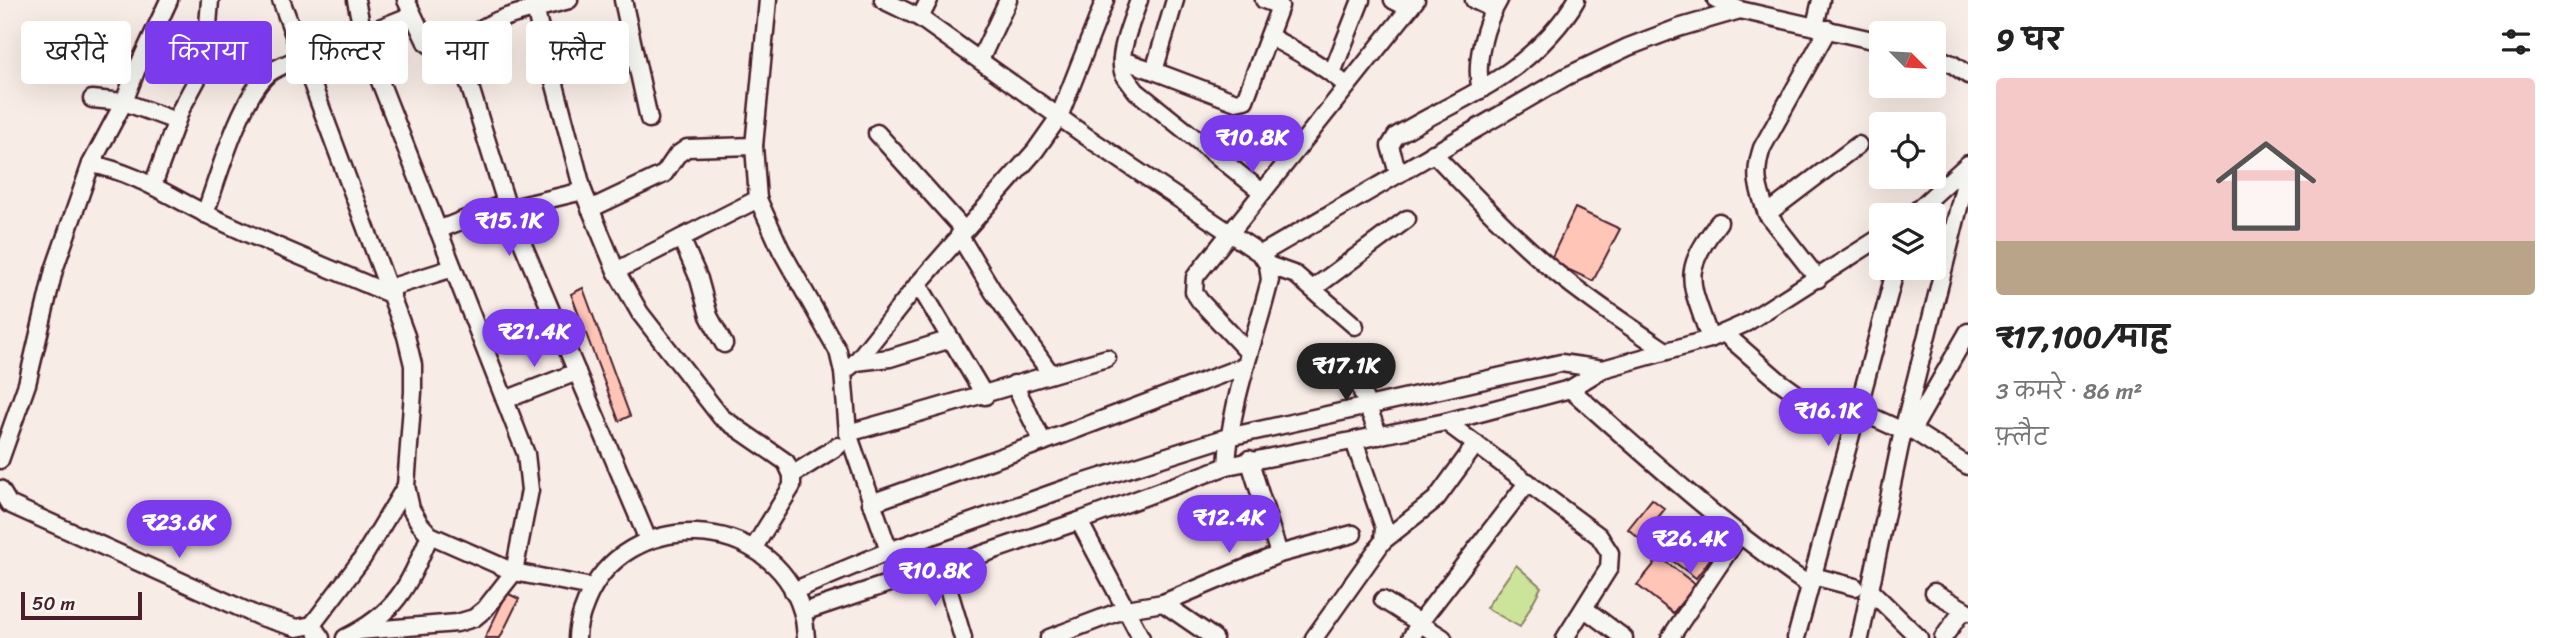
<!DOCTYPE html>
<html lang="hi">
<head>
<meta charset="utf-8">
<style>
  :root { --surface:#fff; --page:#f6f6f6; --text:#222; --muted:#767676; --line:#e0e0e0; --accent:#7c3aed }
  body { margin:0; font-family:Sriracha,"Playpen Sans Deva",sans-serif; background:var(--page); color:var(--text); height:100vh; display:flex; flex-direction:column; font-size:26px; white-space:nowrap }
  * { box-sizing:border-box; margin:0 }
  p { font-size:23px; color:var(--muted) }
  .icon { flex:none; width:38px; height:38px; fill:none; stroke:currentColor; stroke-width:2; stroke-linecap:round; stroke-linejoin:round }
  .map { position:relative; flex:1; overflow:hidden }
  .side { display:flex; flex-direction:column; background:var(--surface); width:595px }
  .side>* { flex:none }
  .hud { position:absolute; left:21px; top:21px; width:665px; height:63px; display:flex; gap:14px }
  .needle { width:46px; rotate:114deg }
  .buttons { position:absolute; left:1869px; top:21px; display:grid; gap:14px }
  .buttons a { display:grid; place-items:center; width:77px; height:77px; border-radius:7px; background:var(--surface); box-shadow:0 7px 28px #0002; font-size:35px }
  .scale { position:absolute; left:21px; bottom:18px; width:121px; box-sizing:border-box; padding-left:7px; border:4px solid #4a1f2b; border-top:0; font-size:19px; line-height:24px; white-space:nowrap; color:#4a1f2b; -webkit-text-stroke:5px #f6f6f2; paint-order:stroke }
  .price { position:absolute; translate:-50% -60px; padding:0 16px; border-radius:24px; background:var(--accent); color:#fff; font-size:23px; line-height:46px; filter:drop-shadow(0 2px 4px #0008) }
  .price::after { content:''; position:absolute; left:50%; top:42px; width:21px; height:16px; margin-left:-10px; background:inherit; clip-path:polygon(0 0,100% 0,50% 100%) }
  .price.active { background:#222; color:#fff }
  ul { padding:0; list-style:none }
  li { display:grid; align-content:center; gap:14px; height:371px; padding:0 28px }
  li+li { border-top:2px solid var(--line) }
  li span { display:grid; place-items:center; height:217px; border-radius:7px; color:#555 }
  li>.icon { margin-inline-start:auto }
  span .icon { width:126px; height:126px; fill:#fffc; stroke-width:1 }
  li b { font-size:30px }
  h2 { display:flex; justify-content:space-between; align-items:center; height:84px; padding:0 28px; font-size:30px }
  .chip { padding:0 24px; border-radius:7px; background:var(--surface); box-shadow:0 7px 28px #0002; font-size:24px; line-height:63px }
  .chip.active { background:var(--accent); color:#fff }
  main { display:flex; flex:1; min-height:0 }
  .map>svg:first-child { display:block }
  .green { fill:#cbe49a; stroke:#8a8262; stroke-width:2 }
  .building { fill:#ffc5b6; stroke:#4a1f2b; stroke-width:2 }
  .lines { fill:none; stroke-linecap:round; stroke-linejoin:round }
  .minor-casing { stroke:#4a1f2b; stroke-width:21 }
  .minor { stroke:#f6f6f2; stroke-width:16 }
</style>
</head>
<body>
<main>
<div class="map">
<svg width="1968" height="638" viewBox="0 0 1968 638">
  <rect width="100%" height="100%" fill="#f8ece6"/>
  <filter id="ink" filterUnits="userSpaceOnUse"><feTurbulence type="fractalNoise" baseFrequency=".0143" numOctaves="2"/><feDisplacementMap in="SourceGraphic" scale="14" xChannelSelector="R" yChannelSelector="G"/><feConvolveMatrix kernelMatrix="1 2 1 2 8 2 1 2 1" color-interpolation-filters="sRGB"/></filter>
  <g filter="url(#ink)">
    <!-- green -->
    <path class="green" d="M1516 565 1541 587 1520 627 1486 608Z"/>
    <!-- building -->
    <g class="building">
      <path d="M1575 208 1620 229 1593 281 1550 261Z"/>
      <path d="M583 288 630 416 619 421 571 294Z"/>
      <path d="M1652 499 1665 509 1640 539 1628 529Z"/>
      <path d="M1682 525 1716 551 1696 578 1662 553Z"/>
      <path d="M1660 557 1696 585 1673 613 1637 585Z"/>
      <path d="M507 593 519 599 500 638H485Z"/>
    </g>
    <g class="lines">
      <!-- minor casing -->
      <g class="minor-casing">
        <g id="minor">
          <path d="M281 0 406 336 413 365V392L406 486 411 509 420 524 430 535 514 572 592 587"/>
          <path d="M356 0 365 43 526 454 530 490 514 572 485 609 474 618 457 623 359 631"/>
          <path d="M406 0 426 42 430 45 467 41"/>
          <path d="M532 0 535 9C513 14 469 26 463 51 462 56 464 63 464 68L508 209 648 540"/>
          <path d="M569 0 535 9 583 191 616 271 640 313 721 417 786 462 792 475V486L753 549"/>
          <path d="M623 0 649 119"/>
          <path d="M883 0 920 18 1090 139 1261 254 1268 265 1270 280C1255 342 1230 401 1227 466"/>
          <path d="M1139 0C1133 18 1117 54 1123 72 1126 79 1132 85 1136 91L1262 192"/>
          <path d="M1393 0 1409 8"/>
          <path d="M1474 0 1493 9"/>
          <path d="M1716 0 1740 10 1881 42"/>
          <path d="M920 18 929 0"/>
          <path d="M1815 26 1821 0"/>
          <path d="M1828 29 1762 148C1753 175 1758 188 1767 214L1858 145"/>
          <path d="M362 35 412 15"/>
          <path d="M1269 36C1296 51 1323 65 1347 86"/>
          <path d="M1934 56 1952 64 1968 75"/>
          <path d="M980 60 1008 0"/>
          <path d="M1122 60 1154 71 1175 0"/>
          <path d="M304 63 365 43"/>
          <path d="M1154 71 1236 102 1245 100 1280 6 1264 0"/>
          <path d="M1332 73 1361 0"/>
          <path d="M1481 90C1474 63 1485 23 1499 0"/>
          <path d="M92 99 124 102 176 121"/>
          <path d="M877 133 964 230"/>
          <path d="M1433 153C1470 191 1507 231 1548 266 1585 297 1626 324 1666 351"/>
          <path d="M91 164C133 172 166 194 204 213 265 243 330 268 392 295"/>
          <path d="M1398 173 1390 146 1396 136C1453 101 1504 86 1550 35 1560 24 1569 13 1576 0"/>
          <path d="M153 185 181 109 200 74 206 52 210 0"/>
          <path d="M758 199 781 250 838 351 843 372 848 433 899 580"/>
          <path d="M508 209 583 191"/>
          <path d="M590 209 664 174 677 155 687 148 754 146"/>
          <path d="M205 214C218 178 240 98 268 74 276 67 292 62 302 57"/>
          <path d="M1767 214 1818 279"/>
          <path d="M1912 215 1968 164"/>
          <path d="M438 230 506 203"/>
          <path d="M959 235 994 293 1051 374"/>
          <path d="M681 238 699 279 709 316 724 344"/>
          <path d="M1261 254 1567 76 1628 47 1678 28 1740 10"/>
          <path d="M1268 265 1296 275 1355 326"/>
          <path d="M616 271 758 199 754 146 768 0"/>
          <path d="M918 284 985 396"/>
          <path d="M389 288 453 268"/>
          <path d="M1314 288 1407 219"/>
          <path d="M1968 332 1912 430 1968 466"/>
          <path d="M1724 333 1779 381 1804 399 1855 419"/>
          <path d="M1710 339C1691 281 1679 275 1719 222"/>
          <path d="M1248 352 1200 301 1194 292 1195 277 1416 0"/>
          <path d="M1348 356 1379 436"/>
          <path d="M856 362 890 358 951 339"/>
          <path d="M843 372 856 362 918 284 1035 151 1059 117 1105 0"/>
          <path d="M1014 384 1043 442"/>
          <path d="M1570 389C1648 457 1724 528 1810 586"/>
          <path d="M505 400 577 372"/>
          <path d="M1857 410 1903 431 1912 430"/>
          <path d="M1446 422 1599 536 1610 553 1609 568 1565 638"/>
          <path d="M848 433C935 409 1020 383 1107 358"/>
          <path d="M0 460 27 384 54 270 91 164 124 102 136 71 169 0"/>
          <path d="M792 475 838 446"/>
          <path d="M0 489 9 504 258 616 297 628 312 625 321 638"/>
          <path d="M871 503 1043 442 1244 366"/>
          <path d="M1079 521 1141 638"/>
          <path d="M1383 541 1436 499 1476 444"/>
          <path d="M1279 554 1353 534"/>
          <path d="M942 568 963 638"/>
          <path d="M1813 576 1855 587"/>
          <path d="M793 591 889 551 1067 488 1228 437 1561 363 1603 369"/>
          <path d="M1871 591 1919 638"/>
          <path d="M1934 592 1968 612"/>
          <path d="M1383 600 1443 638"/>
          <path d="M1163 603 1214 638"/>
          <path d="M1585 609 1624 638"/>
          <path d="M803 612 899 580 942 568 1079 521 1227 466 1446 422 1570 389 1603 369 1710 339 1746 323 1881 237"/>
          <path d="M312 625 362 559 406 486"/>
          <path d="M345 638C398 612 408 586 430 535"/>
          <path d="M577 638C577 625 581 614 586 602 624 506 772 511 802 611 805 620 805 629 806 638"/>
          <path d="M1049 638 1126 609 1163 603 1279 554 1249 459"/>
          <path d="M1314 638 1383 541 1384 527 1354 441"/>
          <path d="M1411 638 1420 622 1528 482"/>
          <path d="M1670 638 1740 534"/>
          <path d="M1796 638 1896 268"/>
          <path d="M1860 638 1903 431 1968 171"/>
          <path d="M1943 638 1963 610"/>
        </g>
      </g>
      <!-- minor -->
      <use href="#minor" class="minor"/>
    </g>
  </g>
</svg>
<div class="buttons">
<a><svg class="needle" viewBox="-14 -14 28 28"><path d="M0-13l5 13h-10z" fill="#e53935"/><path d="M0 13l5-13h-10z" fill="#767676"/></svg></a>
<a><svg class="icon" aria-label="locate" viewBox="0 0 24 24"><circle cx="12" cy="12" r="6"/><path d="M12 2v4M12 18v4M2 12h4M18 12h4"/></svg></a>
<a><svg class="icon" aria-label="layers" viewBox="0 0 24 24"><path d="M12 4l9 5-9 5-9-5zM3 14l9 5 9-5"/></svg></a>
</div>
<div class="scale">50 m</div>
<b class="price" style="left:1252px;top:175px">₹10.8K</b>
<b class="price" style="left:509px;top:258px">₹15.1K</b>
<b class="price" style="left:534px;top:369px">₹21.4K</b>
<b class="price active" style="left:1346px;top:403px">₹17.1K</b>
<b class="price" style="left:1828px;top:448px">₹16.1K</b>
<b class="price" style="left:1229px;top:555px">₹12.4K</b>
<b class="price" style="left:179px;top:560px">₹23.6K</b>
<b class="price" style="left:1690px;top:576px">₹26.4K</b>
<b class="price" style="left:935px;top:608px">₹10.8K</b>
<div class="hud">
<a class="chip">खरीदें</a>
<a class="chip active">किराया</a>
<a class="chip">फ़िल्टर</a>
<a class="chip">नया</a>
<a class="chip">फ़्लैट</a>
</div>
</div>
<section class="side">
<h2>9 घर<svg class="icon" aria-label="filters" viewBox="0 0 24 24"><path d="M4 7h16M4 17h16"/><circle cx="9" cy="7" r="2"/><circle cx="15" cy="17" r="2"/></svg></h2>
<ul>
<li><span style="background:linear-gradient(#f6c9c9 75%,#b9a48a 0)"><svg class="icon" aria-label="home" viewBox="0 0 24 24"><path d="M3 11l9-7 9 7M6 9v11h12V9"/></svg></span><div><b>₹17,100/माह</b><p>3 कमरे · 86 m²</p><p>फ़्लैट</p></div></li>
</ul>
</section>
</main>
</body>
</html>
